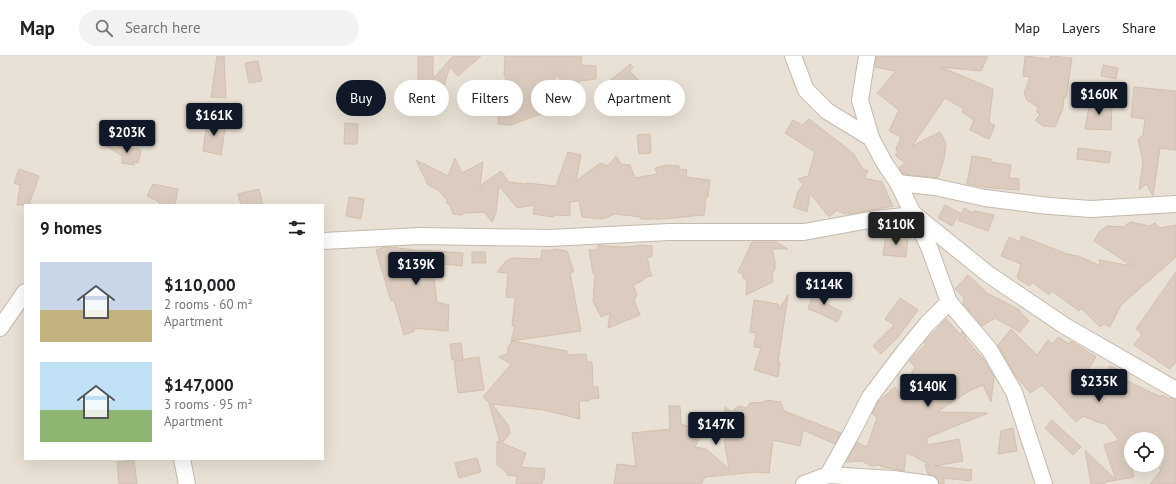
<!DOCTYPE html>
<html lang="en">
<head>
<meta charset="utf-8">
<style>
  :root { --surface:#fff; --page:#f2f2f2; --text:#202124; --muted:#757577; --line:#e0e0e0; --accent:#111827 }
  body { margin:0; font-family:"PT Sans",sans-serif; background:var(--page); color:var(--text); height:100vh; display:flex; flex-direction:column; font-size:15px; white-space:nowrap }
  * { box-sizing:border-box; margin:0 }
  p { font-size:13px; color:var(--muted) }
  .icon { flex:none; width:22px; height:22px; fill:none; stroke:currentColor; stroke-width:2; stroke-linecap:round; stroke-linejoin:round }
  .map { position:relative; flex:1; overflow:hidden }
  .details { position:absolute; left:24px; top:148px; width:300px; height:256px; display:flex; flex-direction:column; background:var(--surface); border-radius:0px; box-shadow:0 4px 16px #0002 }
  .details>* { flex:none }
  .guide { position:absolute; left:336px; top:24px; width:380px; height:36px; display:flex; gap:8px }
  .buttons { position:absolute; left:1124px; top:376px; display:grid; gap:8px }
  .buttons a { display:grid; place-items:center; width:40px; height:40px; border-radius:50%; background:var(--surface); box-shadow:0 4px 16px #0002; font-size:20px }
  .price { position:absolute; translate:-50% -34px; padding:0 9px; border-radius:4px; background:var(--accent); color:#fff; font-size:13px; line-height:26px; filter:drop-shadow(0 1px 2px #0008) }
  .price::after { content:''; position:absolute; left:50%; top:24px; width:12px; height:9px; margin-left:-6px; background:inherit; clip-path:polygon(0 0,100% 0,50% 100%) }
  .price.on { background:#222; color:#fff }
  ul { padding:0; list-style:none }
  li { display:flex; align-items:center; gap:12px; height:100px; padding:0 16px }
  li span { display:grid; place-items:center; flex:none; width:112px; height:80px; border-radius:0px; color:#555 }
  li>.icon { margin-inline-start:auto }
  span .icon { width:48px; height:48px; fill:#fffc; stroke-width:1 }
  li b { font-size:17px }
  h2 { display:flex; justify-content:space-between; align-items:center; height:48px; padding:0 16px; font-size:17px }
  .pill { padding:0 14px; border-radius:18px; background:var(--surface); box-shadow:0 4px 16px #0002; font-size:14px; line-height:36px }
  .pill.on { background:var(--accent); color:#fff }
  header { display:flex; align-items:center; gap:24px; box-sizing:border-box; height:56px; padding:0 20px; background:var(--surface); border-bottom:1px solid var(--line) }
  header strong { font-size:19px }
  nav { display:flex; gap:22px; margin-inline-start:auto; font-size:14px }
  .search { width:280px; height:36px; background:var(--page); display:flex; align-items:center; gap:10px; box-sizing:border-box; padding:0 14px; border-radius:22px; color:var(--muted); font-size:15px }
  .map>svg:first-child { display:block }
  .residential { fill:#e9e1d5; fill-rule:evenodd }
  .building { fill:#dbccbf; stroke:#d3c0ae }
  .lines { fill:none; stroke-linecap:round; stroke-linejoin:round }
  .minor-casing { stroke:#c4b9ac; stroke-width:18 }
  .minor { stroke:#fff; stroke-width:16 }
</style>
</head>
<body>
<header>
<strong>Map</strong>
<div class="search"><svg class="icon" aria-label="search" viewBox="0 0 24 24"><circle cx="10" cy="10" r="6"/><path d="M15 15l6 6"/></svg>Search here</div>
<nav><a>Map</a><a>Layers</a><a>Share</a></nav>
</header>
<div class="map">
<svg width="1176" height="428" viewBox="0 0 1176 428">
  <rect width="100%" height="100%" fill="#f5efe7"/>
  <!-- residential -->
  <path class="residential" d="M0 0H1176V428H0ZM25 149H323V403H25ZM1131 383H1157V409H1131Z"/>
  <!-- building -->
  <g class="building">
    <path d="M217 0H224L226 42 211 41Z"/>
    <path d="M418 0H433V23L453 0H481L458 20 450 11 443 32 423 35 425 32 418 31Z"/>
    <path d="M505 0H582L581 9 596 10V23L580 25 568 34 556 18 547 56 510 69 498 68 500 47 506 19H504Z"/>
    <path d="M876 0H988L981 15 941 11 993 33 989 67 995 69 989 83 970 74 974 64 962 56 964 53 945 42 912 90 940 76 946 88 944 103 938 122 903 118 899 112 905 107 895 99 898 97 896 93 901 81 889 75 899 54 877 37 896 15 875 11Z"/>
    <path d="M1025 0 1050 3V0L1072 2 1066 42H1064L1063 52 1055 71 1043 70 1035 64 1040 59 1036 55 1039 52 1027 44 1024 37 1030 21 1023 20Z"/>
    <path d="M258 5 262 25 249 27 245 7Z"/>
    <path d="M630 8 633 11 630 15 639 25 627 34 621 27 610 42 599 34Z"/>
    <path d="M1103 9 1118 12 1116 23 1101 20Z"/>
    <path d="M1134 31 1176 35V94L1160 92 1153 140 1146 128 1139 134 1143 106 1138 83 1143 79 1145 63 1131 61Z"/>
    <path d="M1090 44 1109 47V50H1112L1111 74 1085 73Z"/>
    <path d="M809 63 853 97 862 112 868 115 864 122 882 126 893 150 850 158 846 157 844 158 837 154 829 161 810 137 807 156 793 151 797 140V137L803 128 798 123 808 120 815 96 785 77 793 64 802 69Z"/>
    <path d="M207 64 226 67 221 99 203 95Z"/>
    <path d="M345 67 358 68 357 88H344Z"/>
    <path d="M650 78 651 97 639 98 637 79Z"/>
    <path d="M102 87 141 94 138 107 134 106V109L122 107V100Z"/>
    <path d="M1078 92 1111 96 1109 107 1077 103Z"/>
    <path d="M568 96 581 99 576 125 600 107 608 110 616 100 621 108 630 109 635 122 657 118 655 112 668 109 679 110V113L687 114 686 121 710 124 708 141H706L704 159 661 163H641V161L615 158 602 163 582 161 579 145 570 146V160L556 159 553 161 533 158 534 149 517 152 499 130 496 157 492 166 484 156 465 157 461 159 453 158 450 150 446 146 448 145 438 134 428 129 416 104 448 120 455 102 462 117 483 106 480 130 501 115 509 126 525 128 526 127 556 130Z"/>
    <path d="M972 100 991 103V106L1011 109 1009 122 1019 123V134L990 132 967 128Z"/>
    <path d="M19 113 39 120 29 149H17L20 129 14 127Z"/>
    <path d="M153 128 178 133 175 149H159L160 146 147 140Z"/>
    <path d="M259 133 263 149H241L238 138Z"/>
    <path d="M349 141 364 143 361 163 346 160Z"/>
    <path d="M945 149 960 157 952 170 938 162Z"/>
    <path d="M964 152 973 157 974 155 994 159 988 175 958 164Z"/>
    <path d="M1131 166 1150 170 1155 167 1160 172 1176 169V201L1121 249 1110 271 1104 268 1100 271 1081 252 1079 255 1052 235 1049 239 1032 226 1030 230 1017 222 1021 208 1001 200 1009 181 1020 186 1021 180 1067 198 1078 200 1101 210 1099 204 1132 210 1094 185 1099 176 1107 170 1123 171Z"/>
    <path d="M886 178 908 181 906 201 883 199Z"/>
    <path d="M752 186H776L788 193H772L775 205V214L772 217 773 226 746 239 747 225 743 222 742 217 738 216Z"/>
    <path d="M599 189 603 190 625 191 638 190V189L652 190V200L647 202 649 208V213L652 220 646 221 642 225 633 229 637 239 634 244 640 259 608 272 610 257 601 261 593 245 595 220 593 217 589 194H595Z"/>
    <path d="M385 191H397L398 192 422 195V194L463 197 462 210 432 207 437 246 449 249 448 275 414 272 415 275 404 279 394 244 391 245 376 194Z"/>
    <path d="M554 193 567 195 574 216H570L581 275 511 285 515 270H512L515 242 506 241 508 217 497 216 506 205 513 202 541 203 542 194 549 195V194H554Z"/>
    <path d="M472 196H485L486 207H472Z"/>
    <path d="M1176 216V306L1170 313 1134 289 1142 278 1136 273Z"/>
    <path d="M968 219 985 235V236L1018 253 1029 265 1020 276 995 262 982 270 963 248 964 241 955 233Z"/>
    <path d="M815 234 828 238 825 247 842 256 837 266 819 257 808 253Z"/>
    <path d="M788 239 778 306H780L778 321 754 314 761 292 754 291 756 277 750 276 754 244 778 248 779 253Z"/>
    <path d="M900 242 918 254 898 281 881 298 873 290 894 269 885 263Z"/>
    <path d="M946 263 961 279 962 275 966 281 965 282 984 304 994 321 991 346 983 329 969 335 937 356 988 357 926 382 928 389 959 383 963 405 935 410 972 414 971 425 944 422V428H939L936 421 928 418 925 409H930L906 396 904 415 883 411 879 409 871 410 862 405 846 406 857 386 867 391 877 362 872 357 878 346 895 331 900 337 915 311 909 305 926 288 924 287Z"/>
    <path d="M1011 273 1037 299 1048 284 1053 288 1058 281 1069 288 1071 285 1096 301 1088 314 1101 322 1110 310 1122 315 1119 321 1161 341 1162 339 1169 343 1170 341 1176 343V428H1150L1161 414 1159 412 1163 408 1157 404V383L1131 381V409L1134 421 1105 426V428H1091L1085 394 1116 424 1104 389 1119 384 1106 368 1100 367 1083 360 1076 366 1042 329 1030 337 1015 319 998 289Z"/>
    <path d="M512 285 567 295 566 299 586 298 587 306H592L593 331H598L599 342 589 343V345H579L580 363 544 354 492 348 509 370V373L510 377 502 387 526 397 521 411 545 413 544 424H542V428H516L517 420 507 419V417L497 409V385L500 386 489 347 483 341 511 308 499 301 508 297V291Z"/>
    <path d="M461 287 463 302 452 304 450 288Z"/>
    <path d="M479 301 484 334 458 337 454 305Z"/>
    <path d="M766 344 781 346 784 355 841 377 835 388 803 374 800 390 773 384 769 417 757 416 705 421 701 428H614L617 408 636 410 632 377 670 373 669 350H680L681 368 690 371 696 370 697 376 700 380 695 391 706 393 729 413 724 384H726L722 374 725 351 732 356 738 350 747 352 750 347 765 346Z"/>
    <path d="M1052 364 1081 391 1073 399 1045 372Z"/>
    <path d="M1013 372 1017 395 998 398 1001 375Z"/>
    <path d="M477 402 481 416 459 422 455 407Z"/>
    <path d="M134 404 137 428H119L117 406Z"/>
  </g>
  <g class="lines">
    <!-- minor casing -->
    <g class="minor-casing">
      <g id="minor">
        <path d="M793 0 806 34 827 55 871 82 885 108 898 127 929 191 949 246 989 293 1014 336 1044 428"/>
        <path d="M867 0 860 44 871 82"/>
        <path d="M898 127 935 131 985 142 1049 150 1091 153 1176 148"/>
        <path d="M323 185 420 180 549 182 669 176H804L875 163 915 159 988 218 1065 270 1176 334"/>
        <path d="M0 272 25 236"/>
        <path d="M182 403 187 428"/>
        <path d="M828 419 851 378 870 341 904 296 927 268 949 246"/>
        <path d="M804 428 828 419 893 423 930 428"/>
      </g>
    </g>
    <!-- minor -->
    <use href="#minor" class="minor"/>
  </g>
</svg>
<div class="buttons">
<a><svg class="icon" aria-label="locate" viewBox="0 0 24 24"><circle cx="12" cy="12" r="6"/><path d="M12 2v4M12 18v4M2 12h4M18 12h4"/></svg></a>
</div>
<b class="price" style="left:1099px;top:60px">$160K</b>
<b class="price" style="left:214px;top:81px">$161K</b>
<b class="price" style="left:127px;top:98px">$203K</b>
<b class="price on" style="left:896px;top:190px">$110K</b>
<b class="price" style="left:416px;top:230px">$139K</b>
<b class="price" style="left:824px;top:250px">$114K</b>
<b class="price" style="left:1099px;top:347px">$235K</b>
<b class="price" style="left:928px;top:352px">$140K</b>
<b class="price" style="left:716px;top:390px">$147K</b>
<div class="guide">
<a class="pill on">Buy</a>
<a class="pill">Rent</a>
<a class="pill">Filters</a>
<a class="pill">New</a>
<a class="pill">Apartment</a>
</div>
<section class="details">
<h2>9 homes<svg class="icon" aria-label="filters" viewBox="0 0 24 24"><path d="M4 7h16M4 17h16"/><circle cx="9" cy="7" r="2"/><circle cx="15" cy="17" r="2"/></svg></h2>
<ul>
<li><span style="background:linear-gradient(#c9d6e8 60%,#c2b280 0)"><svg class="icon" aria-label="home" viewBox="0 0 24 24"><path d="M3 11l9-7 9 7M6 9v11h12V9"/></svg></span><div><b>$110,000</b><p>2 rooms · 60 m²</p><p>Apartment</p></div></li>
<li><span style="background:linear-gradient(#bfe0f5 60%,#8fb573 0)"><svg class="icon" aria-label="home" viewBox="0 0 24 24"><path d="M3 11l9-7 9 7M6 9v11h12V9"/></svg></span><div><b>$147,000</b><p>3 rooms · 95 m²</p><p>Apartment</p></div></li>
</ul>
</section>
</div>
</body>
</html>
